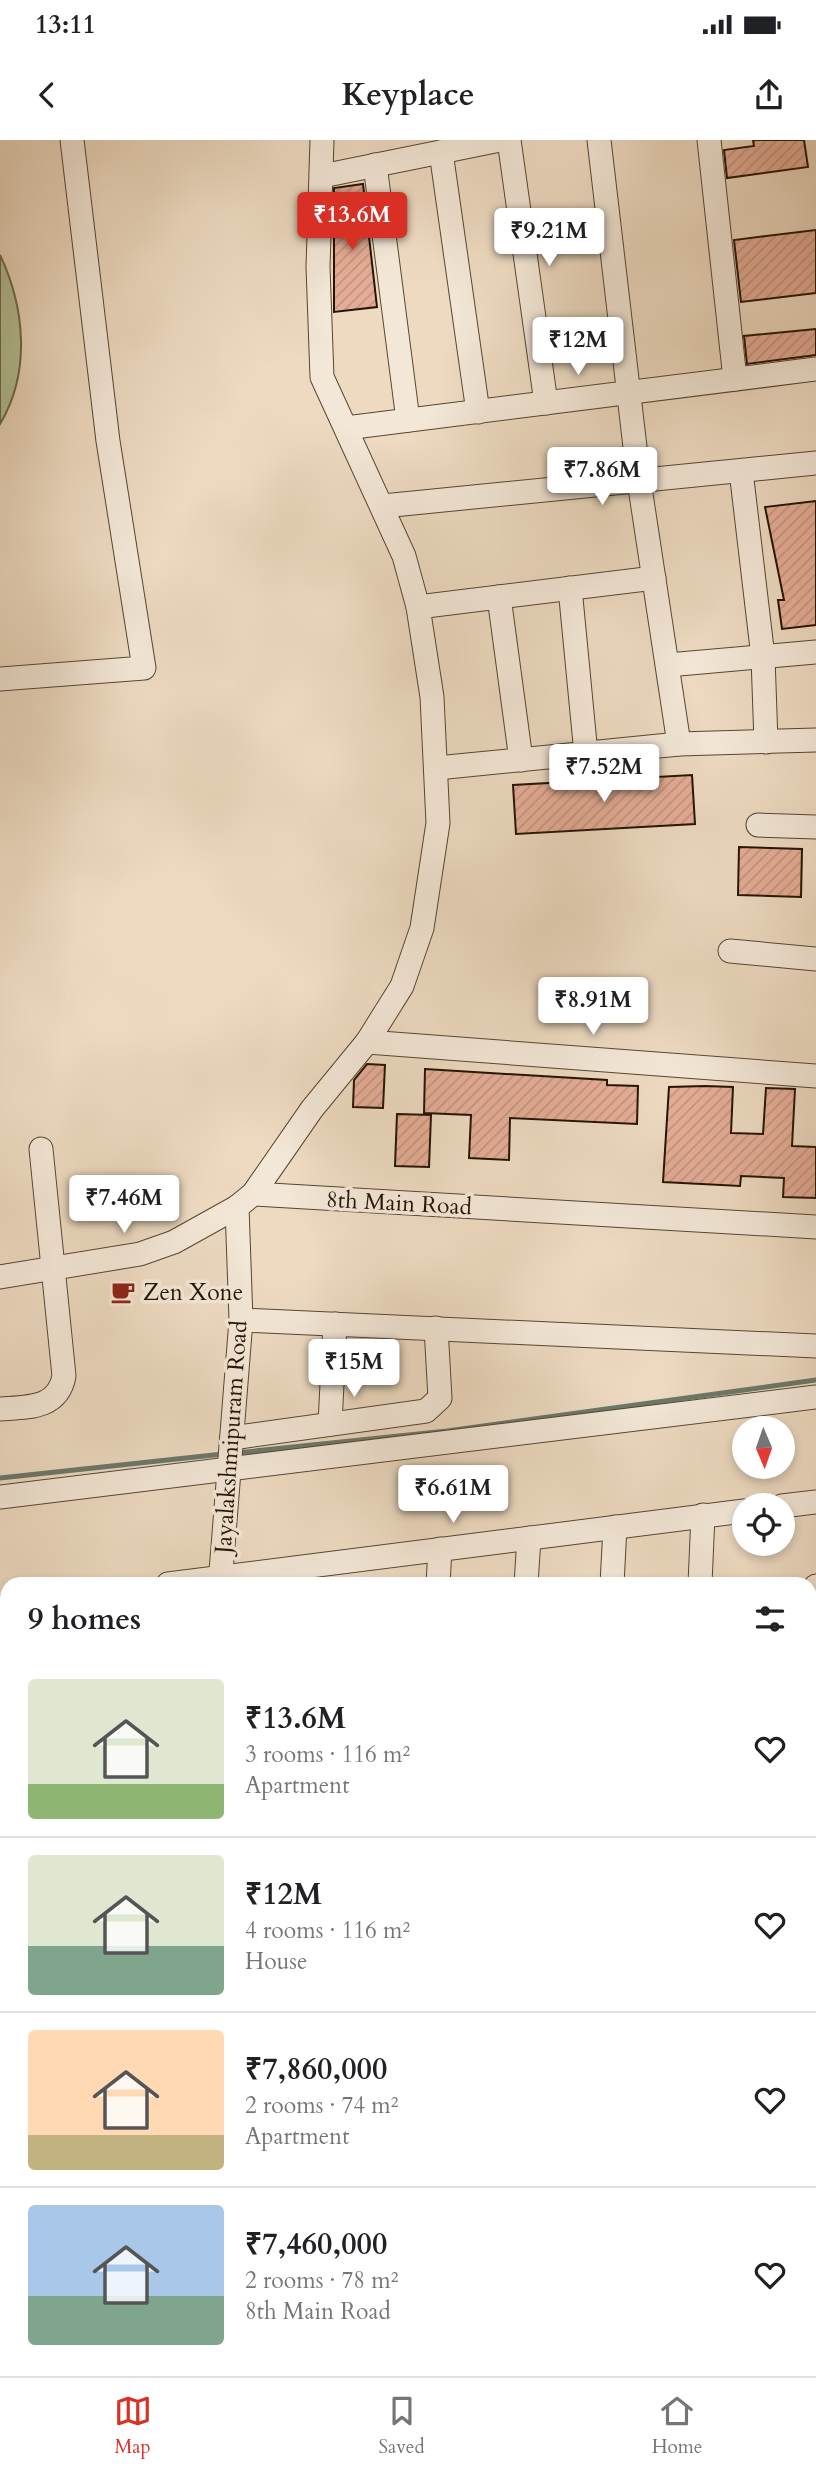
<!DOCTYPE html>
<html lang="en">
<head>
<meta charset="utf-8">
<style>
  :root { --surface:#fff; --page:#f6f6f6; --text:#202124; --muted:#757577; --line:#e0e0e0; --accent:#d93025 }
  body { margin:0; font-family:Cardo,serif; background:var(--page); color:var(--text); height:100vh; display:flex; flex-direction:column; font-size:26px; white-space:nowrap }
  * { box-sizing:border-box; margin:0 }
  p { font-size:23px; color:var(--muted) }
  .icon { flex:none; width:38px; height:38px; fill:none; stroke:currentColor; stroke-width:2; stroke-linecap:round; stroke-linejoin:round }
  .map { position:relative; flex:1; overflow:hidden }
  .panel { position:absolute; left:0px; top:1437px; width:817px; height:800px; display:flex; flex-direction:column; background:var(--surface); border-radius:21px 21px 0 0; box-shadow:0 4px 10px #0003 }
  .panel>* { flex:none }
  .needle { width:46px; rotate:178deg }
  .fabs { position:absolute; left:732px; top:1276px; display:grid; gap:14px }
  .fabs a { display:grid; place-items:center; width:63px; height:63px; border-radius:50%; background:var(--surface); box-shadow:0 4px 10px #0003; font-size:35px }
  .price { position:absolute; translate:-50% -60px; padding:0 16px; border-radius:7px; background:#fff; color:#222; font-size:23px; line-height:46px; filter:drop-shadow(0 2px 4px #0008) }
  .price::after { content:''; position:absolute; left:50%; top:42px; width:21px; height:16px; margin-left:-10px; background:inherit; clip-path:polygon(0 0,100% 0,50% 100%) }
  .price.current { background:var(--accent); color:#fff }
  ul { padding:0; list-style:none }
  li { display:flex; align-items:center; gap:21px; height:175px; padding:0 28px }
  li+li { border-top:2px solid var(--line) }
  li span { display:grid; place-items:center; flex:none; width:196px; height:140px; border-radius:7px; color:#555 }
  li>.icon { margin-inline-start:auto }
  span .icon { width:84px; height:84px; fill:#fffc; stroke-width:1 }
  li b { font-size:30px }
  h2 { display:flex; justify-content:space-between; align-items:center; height:84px; padding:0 28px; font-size:30px }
  .status { display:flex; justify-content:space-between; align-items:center; height:49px; padding:0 35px; background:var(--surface); direction:ltr }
  .status svg { height:19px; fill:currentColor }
  header { display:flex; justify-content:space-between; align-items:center; height:91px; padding:0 28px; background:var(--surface); font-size:32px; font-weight:700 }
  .dock { display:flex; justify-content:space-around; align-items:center; height:98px; border-top:2px solid var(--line); background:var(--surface); font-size:19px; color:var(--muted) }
  .dock a { display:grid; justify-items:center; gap:4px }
  .dock .current { color:var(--accent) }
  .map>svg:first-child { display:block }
  .grass { fill:#b3c197; stroke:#6c6a4d; stroke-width:2 }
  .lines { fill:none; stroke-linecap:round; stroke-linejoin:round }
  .stream { stroke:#6a786b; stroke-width:5 }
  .building { fill:url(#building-hatch); stroke:#241403; stroke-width:2 }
  .minor-casing { stroke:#564632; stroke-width:25 }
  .minor { stroke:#f3e7d7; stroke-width:23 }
  .labels { text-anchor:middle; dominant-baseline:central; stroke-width:7; stroke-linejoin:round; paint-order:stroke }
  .street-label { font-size:23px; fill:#241403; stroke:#f3e7d7 }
  .poi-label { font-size:23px; fill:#241403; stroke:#f3e7d7; text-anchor:start }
</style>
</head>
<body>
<div class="status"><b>13:11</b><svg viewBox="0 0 49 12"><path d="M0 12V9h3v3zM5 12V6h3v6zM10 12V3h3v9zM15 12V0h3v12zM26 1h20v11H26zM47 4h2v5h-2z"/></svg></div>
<header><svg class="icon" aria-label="back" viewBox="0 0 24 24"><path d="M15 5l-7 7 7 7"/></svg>Keyplace<svg class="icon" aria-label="share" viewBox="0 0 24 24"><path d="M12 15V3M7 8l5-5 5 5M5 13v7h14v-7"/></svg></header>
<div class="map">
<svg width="816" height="2236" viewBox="0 0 816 2236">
  <defs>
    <pattern id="building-hatch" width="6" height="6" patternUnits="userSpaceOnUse" patternTransform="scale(1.75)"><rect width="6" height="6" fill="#e5ad97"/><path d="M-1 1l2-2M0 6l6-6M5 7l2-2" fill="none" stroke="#c49480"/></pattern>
  </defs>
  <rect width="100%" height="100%" fill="#eddac1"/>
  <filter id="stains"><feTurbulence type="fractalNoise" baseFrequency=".00286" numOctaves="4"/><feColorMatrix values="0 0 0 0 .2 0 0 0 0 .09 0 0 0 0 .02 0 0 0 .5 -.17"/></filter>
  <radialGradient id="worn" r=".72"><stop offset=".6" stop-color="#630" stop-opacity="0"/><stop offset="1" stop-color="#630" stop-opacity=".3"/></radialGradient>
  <!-- grass -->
  <path class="grass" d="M0 115C25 168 31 232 0 284Z"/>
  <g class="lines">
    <!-- stream -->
    <g class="stream">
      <path d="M236 1313 447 1291 816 1240"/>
      <path d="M0 1338 223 1314"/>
    </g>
  </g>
  <!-- building -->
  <g class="building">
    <path d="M753 0H804L808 27 727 38 724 10 754 6Z"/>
    <path d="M363 44 377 167 334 172V48Z"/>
    <path d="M816 90V153L741 162 734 100Z"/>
    <path d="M816 189V215L747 224 744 196Z"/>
    <path d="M816 361V485L782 489 778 460H784L765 367Z"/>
    <path d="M692 635 695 684 516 694 513 645Z"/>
    <path d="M739 707 802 709 801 757 738 755Z"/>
    <path d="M367 924 385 925 383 968 353 967 354 940Z"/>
    <path d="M425 929 607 940V945L638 946 637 984 510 978 509 1020 469 1018 471 975 424 973Z"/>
    <path d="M705 946 733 947 731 993 763 994 766 948 795 949 792 1006 816 1007V1058L783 1057 784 1038 741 1036 740 1046 663 1042 669 947Z"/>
    <path d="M397 974 431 975 429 1027 395 1026Z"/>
  </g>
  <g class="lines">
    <!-- minor casing -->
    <g class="minor-casing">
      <g id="minor">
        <path d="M509 0 546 263"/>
        <path d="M599 0 639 341 679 604"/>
        <path d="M709 0 735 239"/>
        <path d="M441 12 478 272"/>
        <path d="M375 25 408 280"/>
        <path d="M322 36 500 0"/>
        <path d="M346 288 816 229"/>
        <path d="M741 331 763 517 766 602"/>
        <path d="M383 366 816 323"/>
        <path d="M570 448 586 614"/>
        <path d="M499 457 521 620"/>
        <path d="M418 467 654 438"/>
        <path d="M668 525 816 512"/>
        <path d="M0 539 144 528 108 301 72 0"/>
        <path d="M437 628 679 604 816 600"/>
        <path d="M758 685 816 687"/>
        <path d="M730 811 816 819"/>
        <path d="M367 902 816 936"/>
        <path d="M253 1054 816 1087"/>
        <path d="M0 1137 140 1114 174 1102 237 1067 253 1054 312 969 367 902 402 846 422 788 438 683 432 557 418 467 404 416 322 237 318 127 322 0"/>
        <path d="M241 1180 816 1206"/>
        <path d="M0 1269C28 1267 58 1269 64 1236L41 1009"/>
        <path d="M330 1284 335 1184"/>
        <path d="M232 1298 426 1271 440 1258 436 1188"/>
        <path d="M0 1357 816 1257"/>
        <path d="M782 1366 816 1362"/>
        <path d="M168 1444 744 1371"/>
        <path d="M220 1444 241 1180 237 1067"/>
        <path d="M438 1444 440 1409"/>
        <path d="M526 1444 529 1398"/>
        <path d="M612 1444 615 1387"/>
        <path d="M700 1444 703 1375"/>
        <path d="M0 1467 7 1466"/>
        <path d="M810 1537 816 1446"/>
        <path d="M0 1781H7"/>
        <path d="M0 1897 7 1896"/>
        <path d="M0 2016H7"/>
        <path d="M810 2176 816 2177"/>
        <path d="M375 2230 376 2236"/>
      </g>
    </g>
    <!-- minor -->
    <use href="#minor" class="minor"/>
  </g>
  <!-- icons -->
  <defs>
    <g id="cafe-bare" transform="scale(1.89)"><path d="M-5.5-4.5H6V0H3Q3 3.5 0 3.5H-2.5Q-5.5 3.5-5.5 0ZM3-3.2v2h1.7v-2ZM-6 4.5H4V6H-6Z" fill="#8f2418" stroke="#f3e7d7" stroke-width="2.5" paint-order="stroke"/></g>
  </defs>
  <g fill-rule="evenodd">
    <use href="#cafe-bare" x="123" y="1152"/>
  </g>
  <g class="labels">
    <!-- street labels -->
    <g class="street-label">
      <text transform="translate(399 1063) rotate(3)">8th Main Road</text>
      <text transform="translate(231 1297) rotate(-86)">Jayalakshmipuram Road</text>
    </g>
    <!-- poi labels -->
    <g class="poi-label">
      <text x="143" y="1152">Zen Xone</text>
    </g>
  </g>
  <rect width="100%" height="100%" filter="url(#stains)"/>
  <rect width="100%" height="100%" fill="url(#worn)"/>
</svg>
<div class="fabs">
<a><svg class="needle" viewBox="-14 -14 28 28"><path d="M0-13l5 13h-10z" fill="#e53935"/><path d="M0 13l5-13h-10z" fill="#757577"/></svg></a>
<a><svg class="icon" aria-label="locate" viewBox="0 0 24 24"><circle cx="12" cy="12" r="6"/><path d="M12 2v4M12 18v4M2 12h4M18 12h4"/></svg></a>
</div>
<b class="price current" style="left:352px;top:112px">₹13.6M</b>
<b class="price" style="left:549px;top:128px">₹9.21M</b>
<b class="price" style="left:578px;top:237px">₹12M</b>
<b class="price" style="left:602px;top:367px">₹7.86M</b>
<b class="price" style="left:604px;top:664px">₹7.52M</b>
<b class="price" style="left:593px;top:897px">₹8.91M</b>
<b class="price" style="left:124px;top:1095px">₹7.46M</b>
<b class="price" style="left:354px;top:1259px">₹15M</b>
<b class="price" style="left:453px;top:1385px">₹6.61M</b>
<section class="panel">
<h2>9 homes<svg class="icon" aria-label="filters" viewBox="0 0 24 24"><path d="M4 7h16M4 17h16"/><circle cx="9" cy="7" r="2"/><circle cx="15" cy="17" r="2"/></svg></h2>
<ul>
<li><span style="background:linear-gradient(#dfe7d0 75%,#8fb573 0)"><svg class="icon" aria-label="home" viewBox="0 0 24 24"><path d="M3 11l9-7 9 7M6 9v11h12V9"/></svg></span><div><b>₹13.6M</b><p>3 rooms · 116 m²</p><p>Apartment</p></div><svg class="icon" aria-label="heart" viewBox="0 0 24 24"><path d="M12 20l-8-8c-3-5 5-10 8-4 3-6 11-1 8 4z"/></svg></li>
<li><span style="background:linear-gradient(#dfe7d0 65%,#7fa58c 0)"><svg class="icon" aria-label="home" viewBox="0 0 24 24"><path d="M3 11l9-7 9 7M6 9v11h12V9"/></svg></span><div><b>₹12M</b><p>4 rooms · 116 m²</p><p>House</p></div><svg class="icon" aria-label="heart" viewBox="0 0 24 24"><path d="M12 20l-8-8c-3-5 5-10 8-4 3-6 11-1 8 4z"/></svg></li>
<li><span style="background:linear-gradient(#ffd9b3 75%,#c2b280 0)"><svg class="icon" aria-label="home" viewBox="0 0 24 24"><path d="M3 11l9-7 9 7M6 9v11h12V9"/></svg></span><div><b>₹7,860,000</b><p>2 rooms · 74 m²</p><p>Apartment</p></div><svg class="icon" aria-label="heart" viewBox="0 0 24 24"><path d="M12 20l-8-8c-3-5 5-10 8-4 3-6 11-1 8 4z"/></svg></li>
<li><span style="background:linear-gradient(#a9c7e8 65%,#7fa58c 0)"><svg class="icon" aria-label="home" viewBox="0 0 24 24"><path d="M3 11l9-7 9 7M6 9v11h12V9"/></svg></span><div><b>₹7,460,000</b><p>2 rooms · 78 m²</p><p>8th Main Road</p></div><svg class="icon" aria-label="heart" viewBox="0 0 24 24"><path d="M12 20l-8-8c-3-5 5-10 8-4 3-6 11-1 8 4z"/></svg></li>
</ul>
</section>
</div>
<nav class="dock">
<a class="current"><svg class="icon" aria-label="map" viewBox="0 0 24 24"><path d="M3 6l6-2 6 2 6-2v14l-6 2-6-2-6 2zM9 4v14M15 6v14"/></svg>Map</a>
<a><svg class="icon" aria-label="saved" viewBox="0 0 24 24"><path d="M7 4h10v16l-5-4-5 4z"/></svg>Saved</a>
<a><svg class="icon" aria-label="home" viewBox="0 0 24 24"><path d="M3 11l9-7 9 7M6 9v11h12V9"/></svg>Home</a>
</nav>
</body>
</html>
